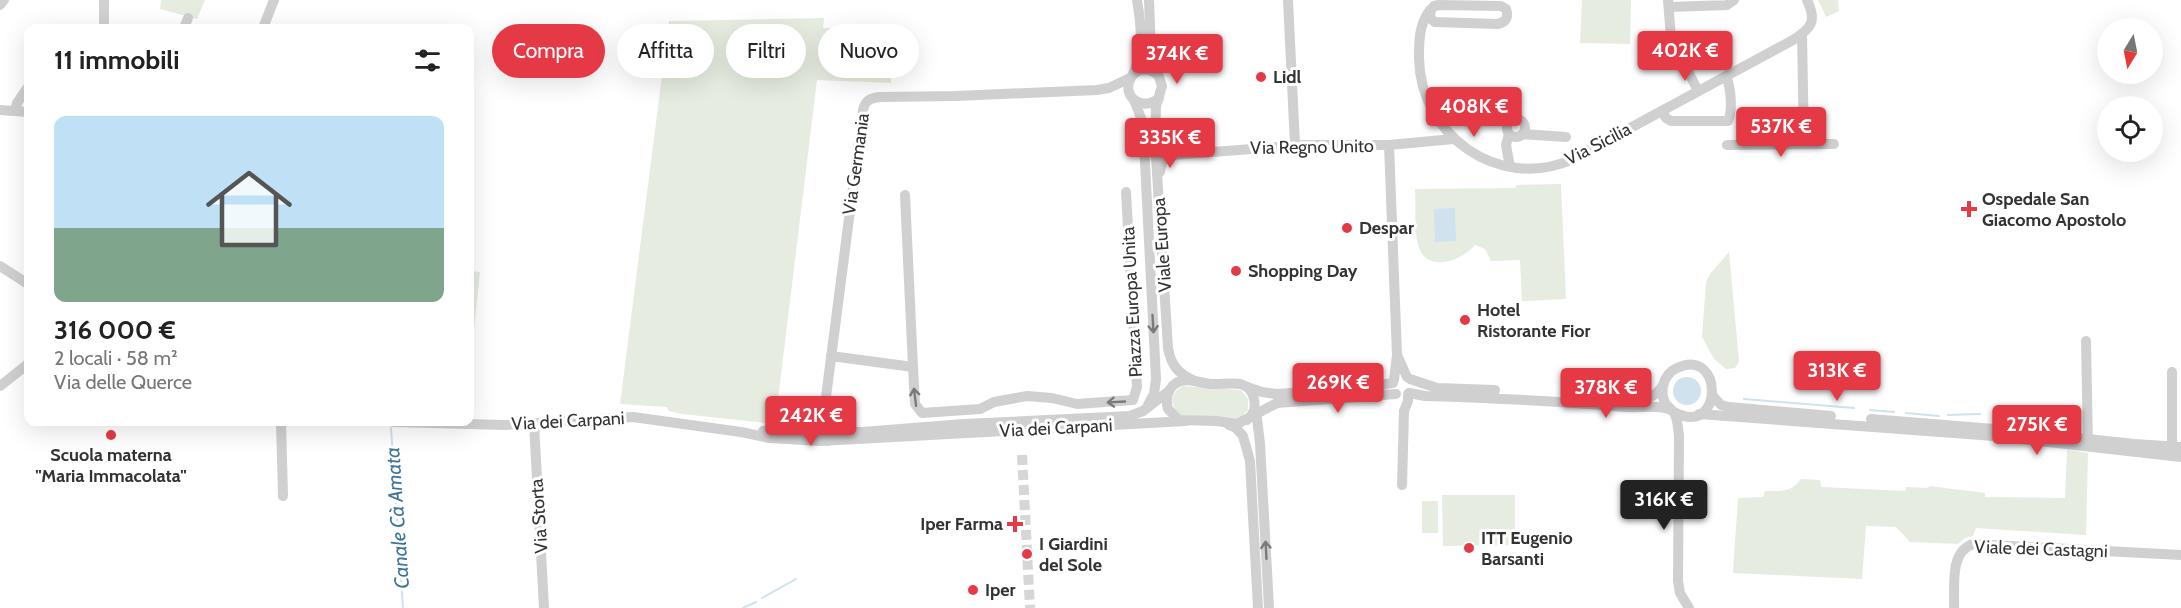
<!DOCTYPE html>
<html lang="it">
<head>
<meta charset="utf-8">
<style>
  :root { --surface:#fff; --page:#f2f2f2; --text:#222; --muted:#767676; --accent:#e63946 }
  body { margin:0; font-family:Cabin,sans-serif; background:var(--page); color:var(--text); height:100vh; display:flex; flex-direction:column; font-size:22px; white-space:nowrap }
  * { box-sizing:border-box; margin:0 }
  p { font-size:20px; color:var(--muted) }
  .icon { flex:none; width:33px; height:33px; fill:none; stroke:currentColor; stroke-width:2; stroke-linecap:round; stroke-linejoin:round }
  .map { position:relative; flex:1; overflow:hidden }
  .details { position:absolute; left:24px; top:24px; width:450px; height:402px; display:flex; flex-direction:column; background:var(--surface); border-radius:12px; box-shadow:0 6px 24px #0002 }
  .details>* { flex:none }
  .guide { position:absolute; left:492px; top:24px; width:570px; height:54px; display:flex; gap:12px }
  .needle { width:39px; rotate:190deg }
  .controls { position:absolute; left:2097px; top:18px; display:grid; gap:12px }
  .controls a { display:grid; place-items:center; width:66px; height:66px; border-radius:50%; background:var(--surface); box-shadow:0 6px 24px #0002; font-size:30px }
  .price { position:absolute; translate:-50% -51px; padding:0 14px; border-radius:6px; background:var(--accent); color:#fff; font-size:20px; line-height:39px; filter:drop-shadow(0 2px 3px #0008) }
  .price::after { content:''; position:absolute; left:50%; top:36px; width:18px; height:14px; margin-left:-9px; background:inherit; clip-path:polygon(0 0,100% 0,50% 100%) }
  .price.selected { background:#222; color:#fff }
  ul { padding:0; list-style:none }
  li { display:grid; align-content:center; gap:12px; height:318px; padding:0 30px }
  li span { display:grid; place-items:center; height:186px; border-radius:12px; color:#555 }
  li>.icon { margin-inline-start:auto }
  span .icon { width:108px; height:108px; fill:#fffc; stroke-width:1 }
  li b { font-size:26px }
  h2 { display:flex; justify-content:space-between; align-items:center; height:72px; padding:0 30px; font-size:26px }
  .chip { padding:0 21px; border-radius:27px; background:var(--surface); box-shadow:0 6px 24px #0002; font-size:21px; line-height:54px }
  .chip.selected { background:var(--accent); color:#fff }
  .map>svg:first-child { display:block }
  .green { fill:#e6ecdf }
  .water { fill:#cfe2ee }
  .lines { fill:none; stroke-linecap:round; stroke-linejoin:round }
  .stream { stroke:#cfe2ee; stroke-width:2 }
  .minor-tunnel { stroke:#d6d6d6; stroke-width:10; stroke-dasharray:10 5; stroke-linecap:butt }
  .minor { stroke:#d0d0d0; stroke-width:10 }
  .oneway { stroke:#7a7a7a }
  .poi-dot { fill:#e63946; stroke:#fff; stroke-width:2 }
  .labels { text-anchor:middle; dominant-baseline:central; stroke-width:6; stroke-linejoin:round; paint-order:stroke }
  .poi-label { font-size:18px; font-weight:bold; fill:#333; stroke:#fff; text-anchor:start }
  .street-label { font-size:18px; fill:#333; stroke:#fff }
  .water-label { font-size:20px; font-style:italic; fill:#3f7597; stroke:#fff }
</style>
</head>
<body>
<div class="map">
<svg width="2181" height="608" viewBox="0 0 2181 608">
  <rect width="100%" height="100%" fill="#fff"/>
  <!-- green -->
  <g class="green">
    <path d="M161 0H205L197 19 160 9Z"/>
    <path d="M1582 0H1631L1630 44 1580 43Z"/>
    <path d="M1818 0H1838L1839 11 1826 17Z"/>
    <path d="M824 18 823 28 892 27 891 83 817 80 775 424 682 414 669 411 667 407 620 404 669 21Z"/>
    <path d="M1561 184 1566 299 1522 301 1520 260 1491 261 1485 249 1475 245C1462 261 1426 274 1418 245 1414 232 1416 204 1415 189L1516 188V185Z"/>
    <path d="M1729 252 1739 362 1735 368 1726 369 1714 359 1702 337 1706 282 1710 274Z"/>
    <path d="M470 271 480 272 474 329H470Z"/>
    <path d="M1183 386 1241 390 1248 399V410L1241 417 1234 419 1183 416C1169 408 1169 393 1183 386Z"/>
    <path d="M2067 450 2088 453 2086 535 1976 528 1973 536 1965 538 1958 544 1910 542 1896 527 1866 526 1862 579 1733 573 1738 498 1763 497 1765 491C1780 491 1791 493 1801 479L1820 480 1821 487 1905 491 1906 487 1928 488 1929 486 1985 493V497L2065 498Z"/>
    <path d="M1442 495H1515V545L1443 546Z"/>
    <rect x="1422" y="501" width="16" height="32"/>
  </g>
  <!-- water -->
  <g class="water">
    <path d="M1455 208 1456 241 1435 242 1434 209Z"/>
    <circle cx="1687" cy="391" r="14"/>
  </g>
  <g class="lines">
    <!-- stream -->
    <g class="stream">
      <path d="M1584 387 1633 391"/>
      <path d="M1744 399 1854 408"/>
      <path d="M1870 410 1894 412"/>
      <path d="M1906 413 1939 416"/>
      <path d="M1948 415 1980 414"/>
      <path d="M391 428 403 608"/>
      <path d="M762 598 796 579"/>
      <path d="M743 608 756 602"/>
    </g>
    <!-- minor-tunnel -->
    <path class="minor-tunnel" d="M1022 455 1030 608"/>
    <!-- minor -->
    <g class="minor">
      <path d="M104 0V28"/>
      <path d="M1149 0 1151 53 1162 86 1156 106 1155 141 1168 348C1171 365 1178 374 1195 381"/>
      <path d="M1288 0 1295 145"/>
      <path d="M1668 0 1671 38 1698 91"/>
      <path d="M0 5 4 0"/>
      <path d="M1439 5 1501 6 1506 9C1509 17 1506 22 1498 24L1435 22 1431 19 1430 12 1434 6Z"/>
      <path d="M1669 7 1727 5 1734 0"/>
      <path d="M1430 10C1419 24 1419 41 1419 58 1420 135 1498 191 1571 160L1793 40C1812 28 1817 21 1807 0"/>
      <path d="M184 28 188 18"/>
      <path d="M263 28 274 0"/>
      <path d="M1802 34 1804 144"/>
      <path d="M1158 75C1133 55 1115 96 1141 103 1148 105 1153 103 1159 98"/>
      <path d="M1132 76C1145 54 1141 24 1137 0"/>
      <path d="M1134 100 1143 123 1156 379 1154 394 1148 405"/>
      <path d="M0 110 28 112"/>
      <path d="M15 111 17 103 28 87"/>
      <path d="M1662 111 1666 118 1671 121H1728C1733 110 1731 88 1726 76"/>
      <circle cx="1516" cy="128" r="9"/>
      <path d="M1509 134 1506 145 1510 167"/>
      <path d="M1522 134 1566 137"/>
      <path d="M1389 145 1397 355 1394 380"/>
      <path d="M1727 145 1834 144"/>
      <path d="M1160 172 1162 161 1172 155 1305 145H1389L1453 139"/>
      <path d="M0 266 28 284"/>
      <path d="M2086 341 2088 446"/>
      <path d="M1397 355 1407 377"/>
      <path d="M831 356 913 367 905 195"/>
      <path d="M913 367 915 404 922 413 980 409 994 402 1027 396 1052 398 1077 404 1133 400 1137 387 1126 192"/>
      <path d="M1410 379 1437 388 1495 390"/>
      <path d="M0 386 28 364"/>
      <path d="M1247 387 1262 392 1276 394 1351 389 1393 383"/>
      <path d="M1409 393 1425 396C1492 398 1558 401 1625 407 1640 408 1659 404 1671 410"/>
      <path d="M1713 396 1721 405 1729 407 1831 416"/>
      <path d="M1628 400C1642 401 1655 399 1663 385"/>
      <path d="M1256 411 1260 443 1269 608"/>
      <path d="M1674 412C1724 439 1724 346 1677 368 1664 374 1659 390 1665 403 1668 407 1672 409 1674 413 1678 419 1678 429 1679 436L1678 581 1680 593 1689 608"/>
      <path d="M1699 414 1994 436 2181 457"/>
      <path d="M1871 419 1994 429 2134 444 2181 447"/>
      <path d="M1247 420C1254 414 1256 408 1254 399 1250 377 1227 385 1211 384 1203 383 1196 381 1188 380 1171 380 1164 395 1168 409L1179 420 1216 421 1237 424 1277 403 1396 394"/>
      <path d="M281 422 283 496"/>
      <path d="M394 422 505 425 633 417 741 432 769 438 820 441 1186 421"/>
      <path d="M534 423 544 608"/>
      <path d="M1229 425 1236 428 1243 436 1250 461 1258 608"/>
      <path d="M763 431 862 432 964 424 1130 416 1143 411 1169 391"/>
      <path d="M827 441 822 437 823 420 863 110C865 100 871 98 880 97L956 96 1097 90 1109 88 1130 78"/>
      <path d="M2172 453V372"/>
      <path d="M1402 485 1404 411 1408 401V394"/>
      <path d="M1954 608C1955 587 1949 552 1973 544L2181 555"/>
    </g>
  </g>
  <!-- one-way arrows -->
  <defs><path id="oneway-shaft" d="M-6 0H5M1.5-3L5.5 0L1.5 3" fill="none" stroke-width="1.6" stroke-linecap="round" stroke-linejoin="round" transform="scale(1.5)"/></defs>
  <g class="oneway">
    <use href="#oneway-shaft" transform="translate(1153 324) rotate(87)"/>
    <use href="#oneway-shaft" transform="translate(915 397) rotate(-97)"/>
    <use href="#oneway-shaft" transform="translate(1116 402) rotate(177)"/>
    <use href="#oneway-shaft" transform="translate(1266 550) rotate(-93)"/>
  </g>
  <!-- markers -->
  <g class="poi-dot">
    <circle cx="1261" cy="77" r="6"/>
    <path d="M1966 200h6v6h6v6h-6v6h-6v-6h-6v-6h6z"/>
    <circle cx="1347" cy="228" r="6"/>
    <circle cx="1236" cy="271" r="6"/>
    <circle cx="1465" cy="320" r="6"/>
    <circle cx="111" cy="435" r="6"/>
    <path d="M1012 515h6v6h6v6h-6v6h-6v-6h-6v-6h6z"/>
    <circle cx="1469" cy="548" r="6"/>
    <circle cx="1027" cy="554" r="6"/>
    <circle cx="973" cy="590" r="6"/>
  </g>
  <g class="labels">
    <!-- poi labels -->
    <g class="poi-label">
      <text x="1273" y="77">Lidl</text>
      <text x="1982" y="199">Ospedale San<tspan x="1982" dy="21">Giacomo Apostolo</tspan></text>
      <text x="1359" y="228">Despar</text>
      <text x="1248" y="271">Shopping Day</text>
      <text x="1477" y="310">Hotel<tspan x="1477" dy="21">Ristorante Fior</tspan></text>
      <text x="111" y="455" text-anchor="middle">Scuola materna<tspan x="111" dy="21">"Maria Immacolata"</tspan></text>
      <text x="1003" y="524" text-anchor="end">Iper Farma</text>
      <text x="1481" y="538">ITT Eugenio<tspan x="1481" dy="21">Barsanti</tspan></text>
      <text x="1039" y="544">I Giardini<tspan x="1039" dy="21">del Sole</tspan></text>
      <text x="985" y="590">Iper</text>
    </g>
    <!-- street labels -->
    <g class="street-label">
      <text transform="translate(1598 144) rotate(-27)">Via Sicilia</text>
      <text transform="translate(1312 147) rotate(-1)">Via Regno Unito</text>
      <text transform="translate(856 164) rotate(-82)">Via Germania</text>
      <text transform="translate(1162 245) rotate(-94)">Viale Europa</text>
      <text transform="translate(1132 302) rotate(-93)">Piazza Europa Unita</text>
      <text transform="translate(568 421) rotate(-3)">Via dei Carpani</text>
      <text transform="translate(1056 428) rotate(-3)">Via dei Carpani</text>
      <text transform="translate(539 516) rotate(-94)">Via Storta</text>
      <text transform="translate(2041 549) rotate(2)">Viale dei Castagni</text>
    </g>
    <!-- water labels -->
    <g class="water-label">
      <text transform="translate(397 518) rotate(-94)">Canale Cà Amata</text>
    </g>
  </g>
</svg>
<div class="controls">
<a><svg class="needle" viewBox="-14 -14 28 28"><path d="M0-13l5 13h-10z" fill="#e53935"/><path d="M0 13l5-13h-10z" fill="#767676"/></svg></a>
<a><svg class="icon" aria-label="locate" viewBox="0 0 24 24"><circle cx="12" cy="12" r="6"/><path d="M12 2v4M12 18v4M2 12h4M18 12h4"/></svg></a>
</div>
<b class="price" style="left:1685px;top:82px">402K €</b>
<b class="price" style="left:1177px;top:85px">374K €</b>
<b class="price" style="left:1474px;top:138px">408K €</b>
<b class="price" style="left:1781px;top:158px">537K €</b>
<b class="price" style="left:1170px;top:169px">335K €</b>
<b class="price" style="left:1837px;top:402px">313K €</b>
<b class="price" style="left:1338px;top:414px">269K €</b>
<b class="price" style="left:1606px;top:419px">378K €</b>
<b class="price" style="left:811px;top:447px">242K €</b>
<b class="price" style="left:2037px;top:456px">275K €</b>
<b class="price selected" style="left:1664px;top:531px">316K €</b>
<div class="guide">
<a class="chip selected">Compra</a>
<a class="chip">Affitta</a>
<a class="chip">Filtri</a>
<a class="chip">Nuovo</a>
</div>
<section class="details">
<h2>11 immobili<svg class="icon" aria-label="filters" viewBox="0 0 24 24"><path d="M4 7h16M4 17h16"/><circle cx="9" cy="7" r="2"/><circle cx="15" cy="17" r="2"/></svg></h2>
<ul>
<li><span style="background:linear-gradient(#bfe0f5 60%,#7fa58c 0)"><svg class="icon" aria-label="home" viewBox="0 0 24 24"><path d="M3 11l9-7 9 7M6 9v11h12V9"/></svg></span><div><b>316 000 €</b><p>2 locali · 58 m²</p><p>Via delle Querce</p></div></li>
</ul>
</section>
</div>
</body>
</html>
